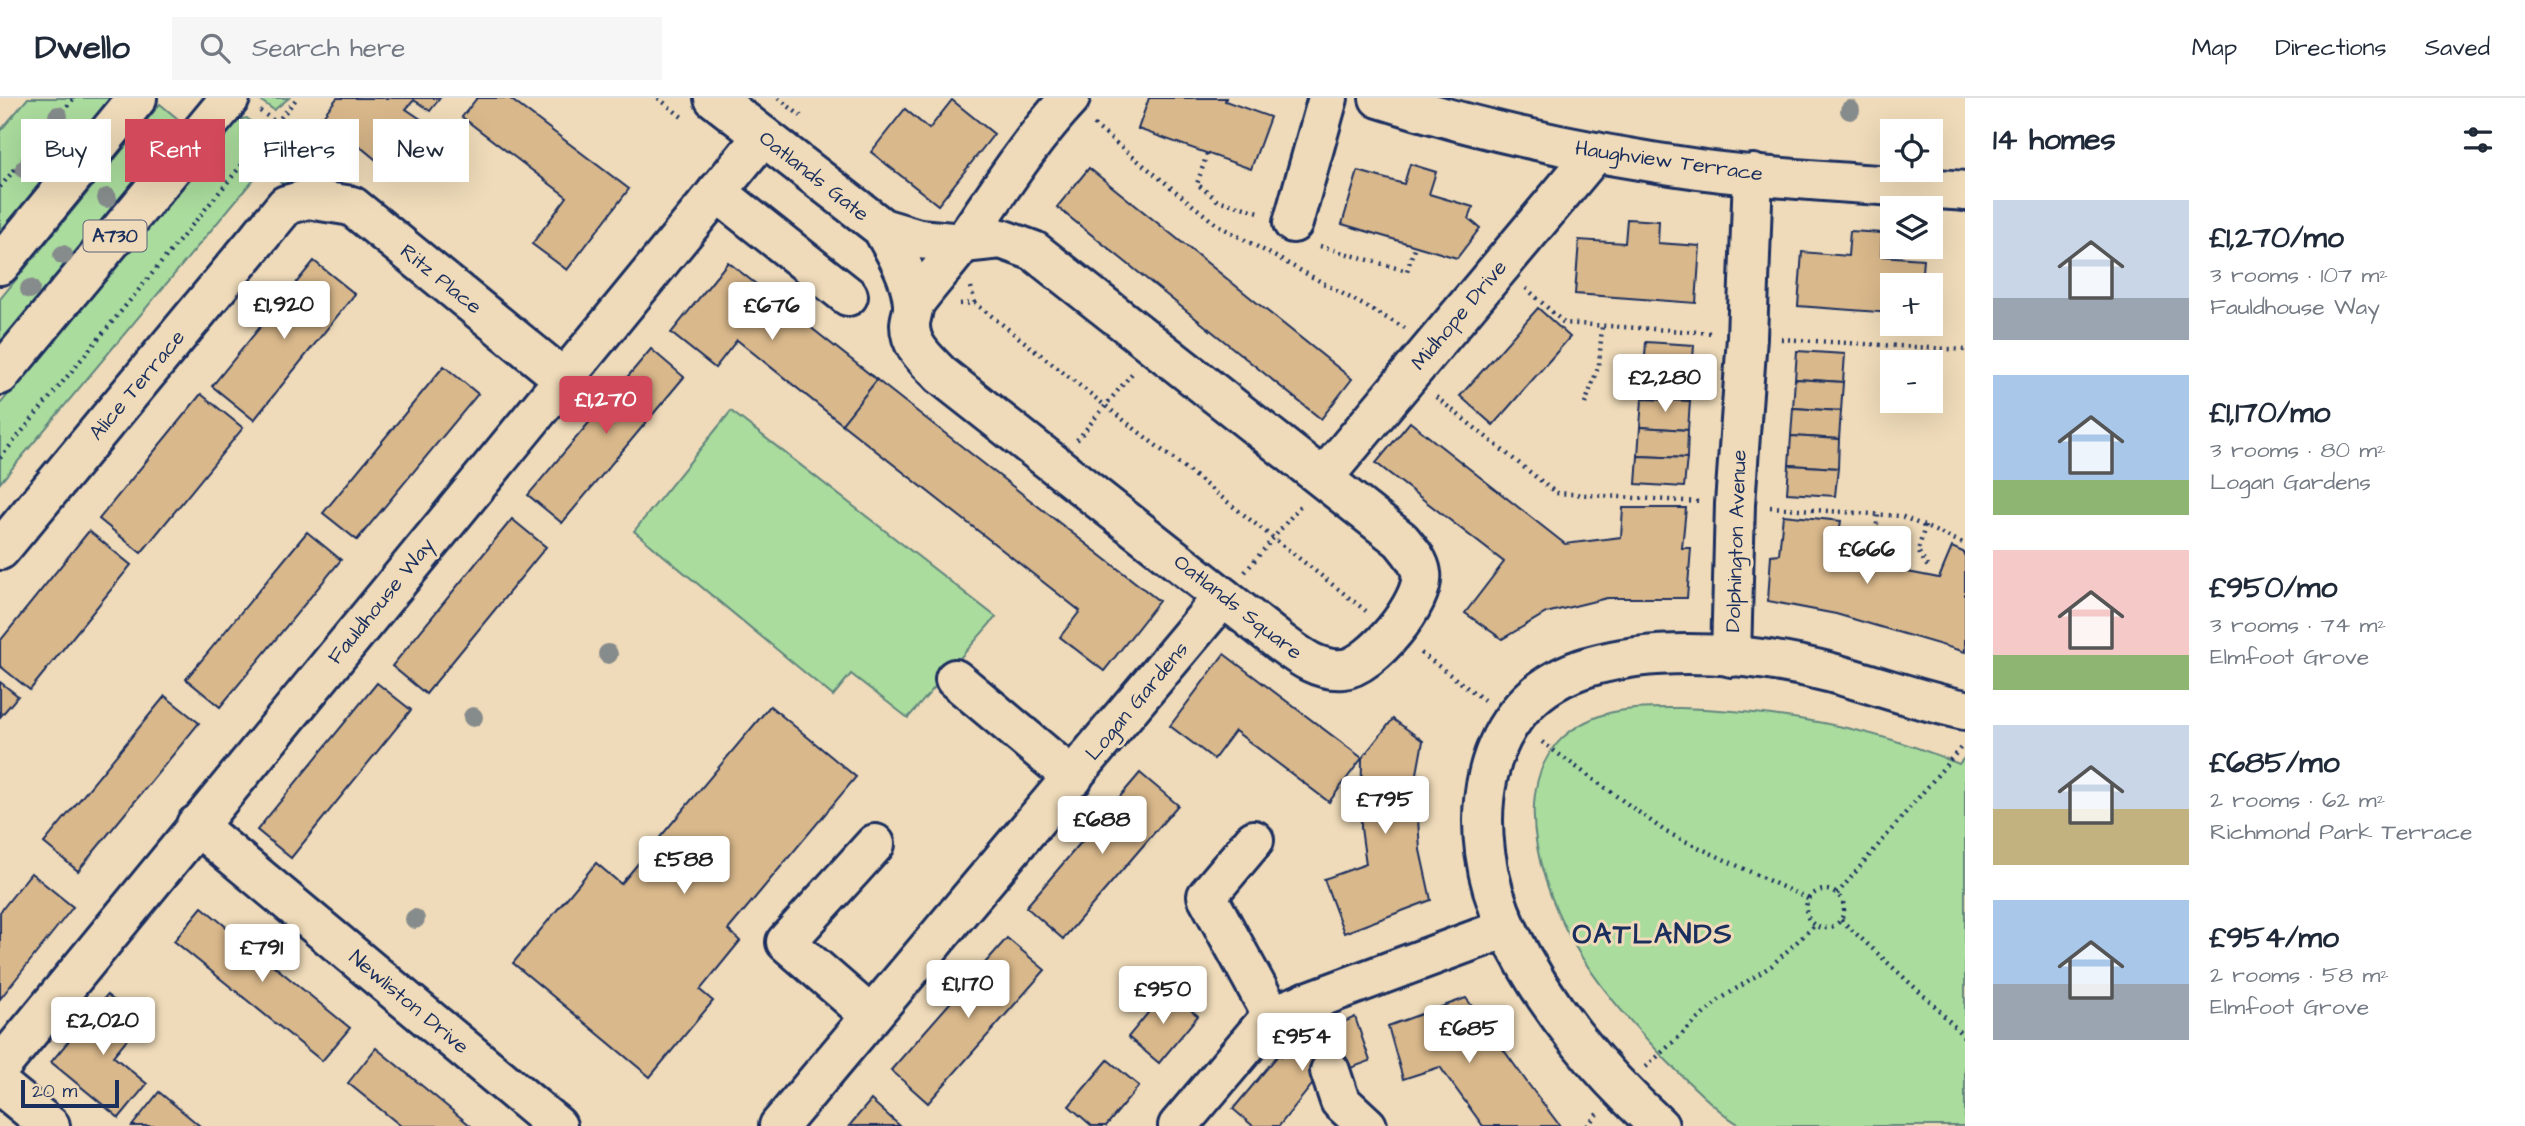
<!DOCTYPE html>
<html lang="en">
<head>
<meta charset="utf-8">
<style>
  :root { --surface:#fff; --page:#f6f6f7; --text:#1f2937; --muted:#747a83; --line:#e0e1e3; --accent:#d1495b }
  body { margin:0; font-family:"Architects Daughter",sans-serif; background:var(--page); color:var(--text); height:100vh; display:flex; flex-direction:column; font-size:26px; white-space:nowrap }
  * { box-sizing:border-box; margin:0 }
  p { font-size:23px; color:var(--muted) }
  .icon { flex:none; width:38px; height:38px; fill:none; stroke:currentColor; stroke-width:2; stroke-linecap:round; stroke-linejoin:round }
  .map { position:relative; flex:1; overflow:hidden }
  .sheet { display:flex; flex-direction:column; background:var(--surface); width:560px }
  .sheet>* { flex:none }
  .top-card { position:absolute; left:21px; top:21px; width:665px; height:63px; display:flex; gap:14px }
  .controls { position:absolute; left:1880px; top:21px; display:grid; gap:14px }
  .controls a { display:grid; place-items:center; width:63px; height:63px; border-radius:0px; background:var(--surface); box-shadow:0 7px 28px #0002; font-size:35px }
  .scale { position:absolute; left:21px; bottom:18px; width:98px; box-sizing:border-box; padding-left:7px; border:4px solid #1b2f5e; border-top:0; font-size:19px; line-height:24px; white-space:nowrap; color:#1b2f5e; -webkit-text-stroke:5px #efdbb9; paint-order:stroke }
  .price { position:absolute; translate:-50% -60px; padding:0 16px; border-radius:7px; background:#fff; color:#222; font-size:23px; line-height:46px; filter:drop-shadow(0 2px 4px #0008) }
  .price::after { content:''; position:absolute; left:50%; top:42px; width:21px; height:16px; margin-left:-10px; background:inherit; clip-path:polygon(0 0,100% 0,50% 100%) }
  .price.selected { background:var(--accent); color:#fff }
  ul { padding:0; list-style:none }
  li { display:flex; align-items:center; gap:21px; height:175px; padding:0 28px }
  li span { display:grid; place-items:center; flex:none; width:196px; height:140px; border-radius:0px; color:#555 }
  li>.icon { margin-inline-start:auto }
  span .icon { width:84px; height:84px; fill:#fffc; stroke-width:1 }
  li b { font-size:30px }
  h2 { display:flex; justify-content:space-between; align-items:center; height:84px; padding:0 28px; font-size:30px }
  .chip { padding:0 24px; border-radius:0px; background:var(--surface); box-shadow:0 7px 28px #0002; font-size:24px; line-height:63px }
  .chip.selected { background:var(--accent); color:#fff }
  header { display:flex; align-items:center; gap:42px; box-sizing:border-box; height:98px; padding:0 35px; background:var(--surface); border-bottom:2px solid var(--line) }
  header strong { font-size:33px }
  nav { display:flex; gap:38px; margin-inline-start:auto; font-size:24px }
  .search { width:490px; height:63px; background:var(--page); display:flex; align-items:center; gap:18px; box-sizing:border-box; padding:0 24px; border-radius:0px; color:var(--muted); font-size:26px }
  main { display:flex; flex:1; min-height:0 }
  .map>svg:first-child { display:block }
  .green { fill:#aadc9d; stroke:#62867e; stroke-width:2 }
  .building { fill:#d9b88b; stroke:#1b2f5e; stroke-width:2 }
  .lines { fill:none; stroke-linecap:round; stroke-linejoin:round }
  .minor-casing { stroke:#1b2f5e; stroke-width:44 }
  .major-casing { stroke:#1b2f5e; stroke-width:44 }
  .path { stroke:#1b2f5e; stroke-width:4.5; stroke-dasharray:2 5; stroke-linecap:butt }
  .minor { stroke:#efdbb9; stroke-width:38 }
  .major { stroke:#efdbb9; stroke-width:38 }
  .tree { fill:#868b8c }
  .labels { text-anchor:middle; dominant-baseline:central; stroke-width:6; stroke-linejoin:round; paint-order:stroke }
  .shield { fill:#efdbb9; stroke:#5b6379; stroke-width:2 }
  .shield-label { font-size:19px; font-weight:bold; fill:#1b2f5e }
  .street-label { font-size:21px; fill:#1b2f5e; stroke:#efdbb9 }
  .district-label { font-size:28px; font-weight:bold; letter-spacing:2px; fill:#1b2f5e; stroke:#efdbb9 }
</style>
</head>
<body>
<header>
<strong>Dwello</strong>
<div class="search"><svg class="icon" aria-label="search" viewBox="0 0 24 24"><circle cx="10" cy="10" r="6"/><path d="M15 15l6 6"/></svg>Search here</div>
<nav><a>Map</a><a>Directions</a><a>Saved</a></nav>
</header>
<main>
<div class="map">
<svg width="1965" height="1028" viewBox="0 0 1965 1028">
  <rect width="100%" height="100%" fill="#efdbb9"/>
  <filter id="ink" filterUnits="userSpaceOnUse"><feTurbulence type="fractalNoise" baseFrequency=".0143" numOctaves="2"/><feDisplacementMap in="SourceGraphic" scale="14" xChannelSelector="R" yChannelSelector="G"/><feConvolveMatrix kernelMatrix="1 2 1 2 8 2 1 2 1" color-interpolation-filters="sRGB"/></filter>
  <g filter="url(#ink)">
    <!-- green -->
    <g class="green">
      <path d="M28 0H118L0 145V33Z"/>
      <path d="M257 0H289L274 12Z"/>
      <path d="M160 6 184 26 0 247V201Z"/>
      <path d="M247 20 255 29V42L246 54 274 52 295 85 289 91 263 70 0 385V306L235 22Z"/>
      <path d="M731 313 996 519 908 620 851 576 833 598 634 433Z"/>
      <path d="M1681 610C1776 613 1871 628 1959 666L1965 659V1028C1910 1028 1856 1028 1801 1028 1784 1028 1759 1028 1743 1028 1726 1023 1678 974 1663 959 1630 923 1596 886 1572 843 1532 771 1500 652 1602 617 1627 609 1655 610 1681 610Z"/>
    </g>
    <!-- building -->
    <g class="building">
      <path d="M337 0H440L430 13 414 2 406 11 431 28 392 75 323 18Z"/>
      <path d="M477 0H509L629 91 567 172 532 146 567 99 462 19Z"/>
      <path d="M1149 0H1226L1225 3 1270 19 1251 71 1138 31Z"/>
      <path d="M952 2 994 36 938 107 871 54 905 11 929 31Z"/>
      <path d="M1410 66 1436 74 1429 96 1473 109 1469 121 1480 130 1457 160 1342 126 1358 73 1404 86Z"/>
      <path d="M1089 70 1352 281 1321 321 1057 109Z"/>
      <path d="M1627 121 1659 123 1658 145 1700 148 1696 205 1575 196 1579 142 1625 145Z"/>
      <path d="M1850 133 1882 135 1881 158 1923 161 1921 187H1892V215L1798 208 1802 154 1848 158Z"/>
      <path d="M314 163 355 196 254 322 212 288Z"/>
      <path d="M728 164 877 282 842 326 737 242 715 270 671 235Z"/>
      <path d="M1538 210 1570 239 1493 327 1460 298Z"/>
      <path d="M1646 244 1694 247 1692 275 1644 272Z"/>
      <path d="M651 251 684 279 562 425 528 397Z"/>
      <path d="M1797 253 1845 256 1843 284 1795 281Z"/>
      <path d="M444 268 478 296 357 442 323 415Z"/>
      <path d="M1644 272 1692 275 1690 303 1642 301Z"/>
      <path d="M1795 281 1843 284 1841 313 1793 310Z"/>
      <path d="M877 282 1159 503 1104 573 1060 539 1080 513 842 326Z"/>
      <path d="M201 296 243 330 141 455 99 421Z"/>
      <path d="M1642 301 1690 303 1688 332 1640 329Z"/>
      <path d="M1793 310 1841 313 1839 341 1791 338Z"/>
      <path d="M1410 324 1565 446 1621 439 1623 410H1686L1682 450H1691L1687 500H1607L1546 515 1502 541 1465 515 1504 464 1376 365Z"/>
      <path d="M1640 329 1688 332 1687 360 1638 358Z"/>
      <path d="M1791 338 1839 341 1838 370 1789 367Z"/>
      <path d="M1638 358 1687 360 1684 389 1636 386Z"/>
      <path d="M1789 367 1838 370 1835 398 1787 395Z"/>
      <path d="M1783 417 1841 423 1835 460 1939 480 1952 449 1965 455V554L1836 516 1768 503 1771 457 1779 456Z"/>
      <path d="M512 421 546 449 426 596 392 568Z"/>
      <path d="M89 433 131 467 30 592 0 568V543Z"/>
      <path d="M307 434 341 462 220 609 186 581Z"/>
      <path d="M1224 556 1362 660 1329 704 1235 633 1214 661 1170 628Z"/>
      <path d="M0 584 18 598 0 619Z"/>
      <path d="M377 585 411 612 291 760 257 732Z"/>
      <path d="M165 598 199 625 78 773 44 745Z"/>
      <path d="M770 608 856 679 728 832 740 843 700 892 713 903 650 979 513 865 596 765 621 786Z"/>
      <path d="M1393 621 1423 643 1416 681 1417 706 1420 752 1431 802 1344 835 1324 781 1366 766 1361 730 1362 660Z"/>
      <path d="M1140 675 1178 707 1063 841 1026 809Z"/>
      <path d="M31 775 73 809 0 901V814Z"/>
      <path d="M202 809 350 930 322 963 174 843Z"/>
      <path d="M1007 840 1045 872 928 1005 891 972Z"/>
      <path d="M1167 892 1198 918 1159 965 1128 939Z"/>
      <path d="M107 897 141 924 113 958 147 986 119 1020 51 964Z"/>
      <path d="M1466 900 1529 987 1560 1028H1483L1440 969 1403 981 1388 928Z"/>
      <path d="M1355 919 1370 963 1315 983 1279 1028H1253L1233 1011 1279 956 1281 958 1290 948Z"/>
      <path d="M376 950 471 1028H401L348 985Z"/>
      <path d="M1108 962 1139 988 1106 1028H1092L1069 1008Z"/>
      <path d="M159 994 200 1028H132Z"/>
      <path d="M871 1002 900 1028H849Z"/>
    </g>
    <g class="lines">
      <!-- minor casing -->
      <g class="minor-casing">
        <g id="minor">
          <path d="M714 0 882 130 919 141 963 145 1001 141 1034 153 1401 442C1409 452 1419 462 1421 475 1426 503 1371 569 1343 571 1318 573 1299 558 1280 544L941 277C927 262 910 249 910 227 910 220 914 213 913 206 911 178 895 154 882 130"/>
          <path d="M1379 0C1485 34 1595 57 1705 72 1791 83 1879 86 1965 93"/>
          <path d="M717 94 848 198"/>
          <path d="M1293 125 1328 0"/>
          <path d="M913 207C929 185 948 165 964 143 998 94 1029 44 1070 0"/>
          <path d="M1323 380 1596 54"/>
          <path d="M0 452 286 107 308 101 352 108 564 281"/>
          <path d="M1731 559 1735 406 1747 239 1753 76"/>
          <path d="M955 581 1073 680"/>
          <path d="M196 727 557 1028"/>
          <path d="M1254 742 1207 798 1272 917"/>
          <path d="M1305 904 1317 937"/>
          <path d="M871 918 786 844 875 746"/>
          <path d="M0 969 763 38"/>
          <path d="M1330 973 1340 1003 1367 1028"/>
          <path d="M0 987 50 1028"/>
          <path d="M779 1028 1223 499"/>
          <path d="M1178 1028 1272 917 1507 830"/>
          <path d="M1659 1028C1599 974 1543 906 1508 832 1462 735 1474 601 1591 568 1663 547 1761 556 1832 575 1877 587 1920 603 1965 612"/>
        </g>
      </g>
      <!-- major casing -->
      <g class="major-casing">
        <g id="major">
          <path d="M0 167 137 0"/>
          <path d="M0 277 230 0"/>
        </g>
      </g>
      <!-- path -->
      <g class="path">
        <path d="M658 0 682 19"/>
        <path d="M778 0 801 18"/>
        <path d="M260 13 283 29 297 67"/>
        <path d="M1094 27 1216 126 1405 230"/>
        <path d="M1207 56 1197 86 1217 102 1259 114"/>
        <path d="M0 89 74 0"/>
        <path d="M1320 148 1407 173 1415 147"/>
        <path d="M971 189 975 205"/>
        <path d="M1526 190 1564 225 1713 235"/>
        <path d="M960 206 975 205 1366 513"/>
        <path d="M1781 241 1965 252"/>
        <path d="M1436 299 1556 395 1701 404"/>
        <path d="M1585 306 1599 267 1602 228"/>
        <path d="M1077 342 1134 273"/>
        <path d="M0 360 297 0"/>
        <path d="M1770 409 1901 418 1965 446"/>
        <path d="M1925 428 1918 453 1929 471"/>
        <path d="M1846 456 1875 444 1878 416"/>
        <path d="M1245 474 1300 408"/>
        <path d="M1421 555 1484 602"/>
        <path d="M1542 644 1666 734 1808 801"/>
        <circle cx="1825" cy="811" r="19"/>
        <path d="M1837 796 1962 648"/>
        <path d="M1841 822 1935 908 1965 940"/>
        <path d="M1646 969 1719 902 1771 868 1814 828"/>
        <path d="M1587 1028 1597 1016"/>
      </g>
      <!-- minor -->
      <use href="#minor" class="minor"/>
      <!-- major -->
      <use href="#major" class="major"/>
    </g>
    <!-- trees -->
    <g class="tree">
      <circle cx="1850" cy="12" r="10"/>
      <circle cx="58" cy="18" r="10"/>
      <circle cx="145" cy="66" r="10"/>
      <circle cx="25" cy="71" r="10"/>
      <circle cx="107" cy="100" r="10"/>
      <circle cx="63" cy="157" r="10"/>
      <circle cx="30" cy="191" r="10"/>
      <circle cx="608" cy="556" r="10"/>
      <circle cx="473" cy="619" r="10"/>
      <circle cx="415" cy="821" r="10"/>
    </g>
  </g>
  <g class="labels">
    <!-- shield labels -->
    <rect class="shield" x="83.5" y="122.5" width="63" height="31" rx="5"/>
    <g class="shield-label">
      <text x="115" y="138">A730</text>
    </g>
    <!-- street labels -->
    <g class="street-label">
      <text transform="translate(1669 63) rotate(8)">Haughview Terrace</text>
      <text transform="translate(814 78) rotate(38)">Oatlands Gate</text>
      <text transform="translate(441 181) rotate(39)">Ritz Place</text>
      <text transform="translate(1459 217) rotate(-50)">Midhope Drive</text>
      <text transform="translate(137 287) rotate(-50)">Alice Terrace</text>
      <text transform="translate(1736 443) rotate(-88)">Dolphington Avenue</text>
      <text transform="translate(381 503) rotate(-51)">Fauldhouse Way</text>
      <text transform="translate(1238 509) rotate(38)">Oatlands Square</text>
      <text transform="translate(1137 603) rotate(-50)">Logan Gardens</text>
      <text transform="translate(409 904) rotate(40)">Newliston Drive</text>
    </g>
    <!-- district labels -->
    <g class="district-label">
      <text x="1653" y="836">OATLANDS</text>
    </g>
  </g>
</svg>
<div class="controls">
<a><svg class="icon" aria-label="locate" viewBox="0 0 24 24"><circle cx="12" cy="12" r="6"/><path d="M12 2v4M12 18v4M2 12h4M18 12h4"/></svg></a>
<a><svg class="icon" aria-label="layers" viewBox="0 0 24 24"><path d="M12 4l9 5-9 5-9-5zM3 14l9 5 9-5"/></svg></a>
<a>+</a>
<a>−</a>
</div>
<div class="scale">20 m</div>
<b class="price" style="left:284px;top:243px">£1,920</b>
<b class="price" style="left:772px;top:244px">£676</b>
<b class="price" style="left:1665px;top:316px">£2,280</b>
<b class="price selected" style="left:606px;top:338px">£1,270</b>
<b class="price" style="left:1867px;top:488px">£666</b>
<b class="price" style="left:1385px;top:738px">£795</b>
<b class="price" style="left:1102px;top:758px">£688</b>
<b class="price" style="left:684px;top:798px">£588</b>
<b class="price" style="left:262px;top:886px">£791</b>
<b class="price" style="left:968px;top:922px">£1,170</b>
<b class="price" style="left:1163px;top:928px">£950</b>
<b class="price" style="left:103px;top:959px">£2,020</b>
<b class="price" style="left:1469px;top:967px">£685</b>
<b class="price" style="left:1302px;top:975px">£954</b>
<div class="top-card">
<a class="chip">Buy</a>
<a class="chip selected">Rent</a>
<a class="chip">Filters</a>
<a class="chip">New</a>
</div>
</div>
<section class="sheet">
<h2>14 homes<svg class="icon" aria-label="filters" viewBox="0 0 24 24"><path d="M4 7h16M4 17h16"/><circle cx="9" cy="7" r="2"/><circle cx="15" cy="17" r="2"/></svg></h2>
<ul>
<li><span style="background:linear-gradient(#c9d6e8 70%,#9aa5b1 0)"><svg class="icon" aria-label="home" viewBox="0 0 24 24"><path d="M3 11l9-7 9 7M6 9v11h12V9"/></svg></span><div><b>£1,270/mo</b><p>3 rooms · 107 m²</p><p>Fauldhouse Way</p></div></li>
<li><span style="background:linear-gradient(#a9c7e8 75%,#8fb573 0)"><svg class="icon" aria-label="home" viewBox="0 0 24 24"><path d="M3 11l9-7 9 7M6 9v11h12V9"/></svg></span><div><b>£1,170/mo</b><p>3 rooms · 80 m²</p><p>Logan Gardens</p></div></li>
<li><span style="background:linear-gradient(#f6c9c9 75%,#8fb573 0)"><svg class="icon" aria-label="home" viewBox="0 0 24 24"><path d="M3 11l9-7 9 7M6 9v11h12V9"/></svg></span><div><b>£950/mo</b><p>3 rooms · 74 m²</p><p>Elmfoot Grove</p></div></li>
<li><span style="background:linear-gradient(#c9d6e8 60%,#c2b280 0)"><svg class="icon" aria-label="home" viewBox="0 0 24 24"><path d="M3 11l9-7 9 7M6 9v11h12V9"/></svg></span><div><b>£685/mo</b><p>2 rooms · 62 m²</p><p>Richmond Park Terrace</p></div></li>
<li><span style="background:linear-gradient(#a9c7e8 60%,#9aa5b1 0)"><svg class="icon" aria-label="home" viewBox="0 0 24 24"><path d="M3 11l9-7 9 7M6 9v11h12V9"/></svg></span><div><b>£954/mo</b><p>2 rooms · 58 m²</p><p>Elmfoot Grove</p></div></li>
</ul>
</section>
</main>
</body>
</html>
